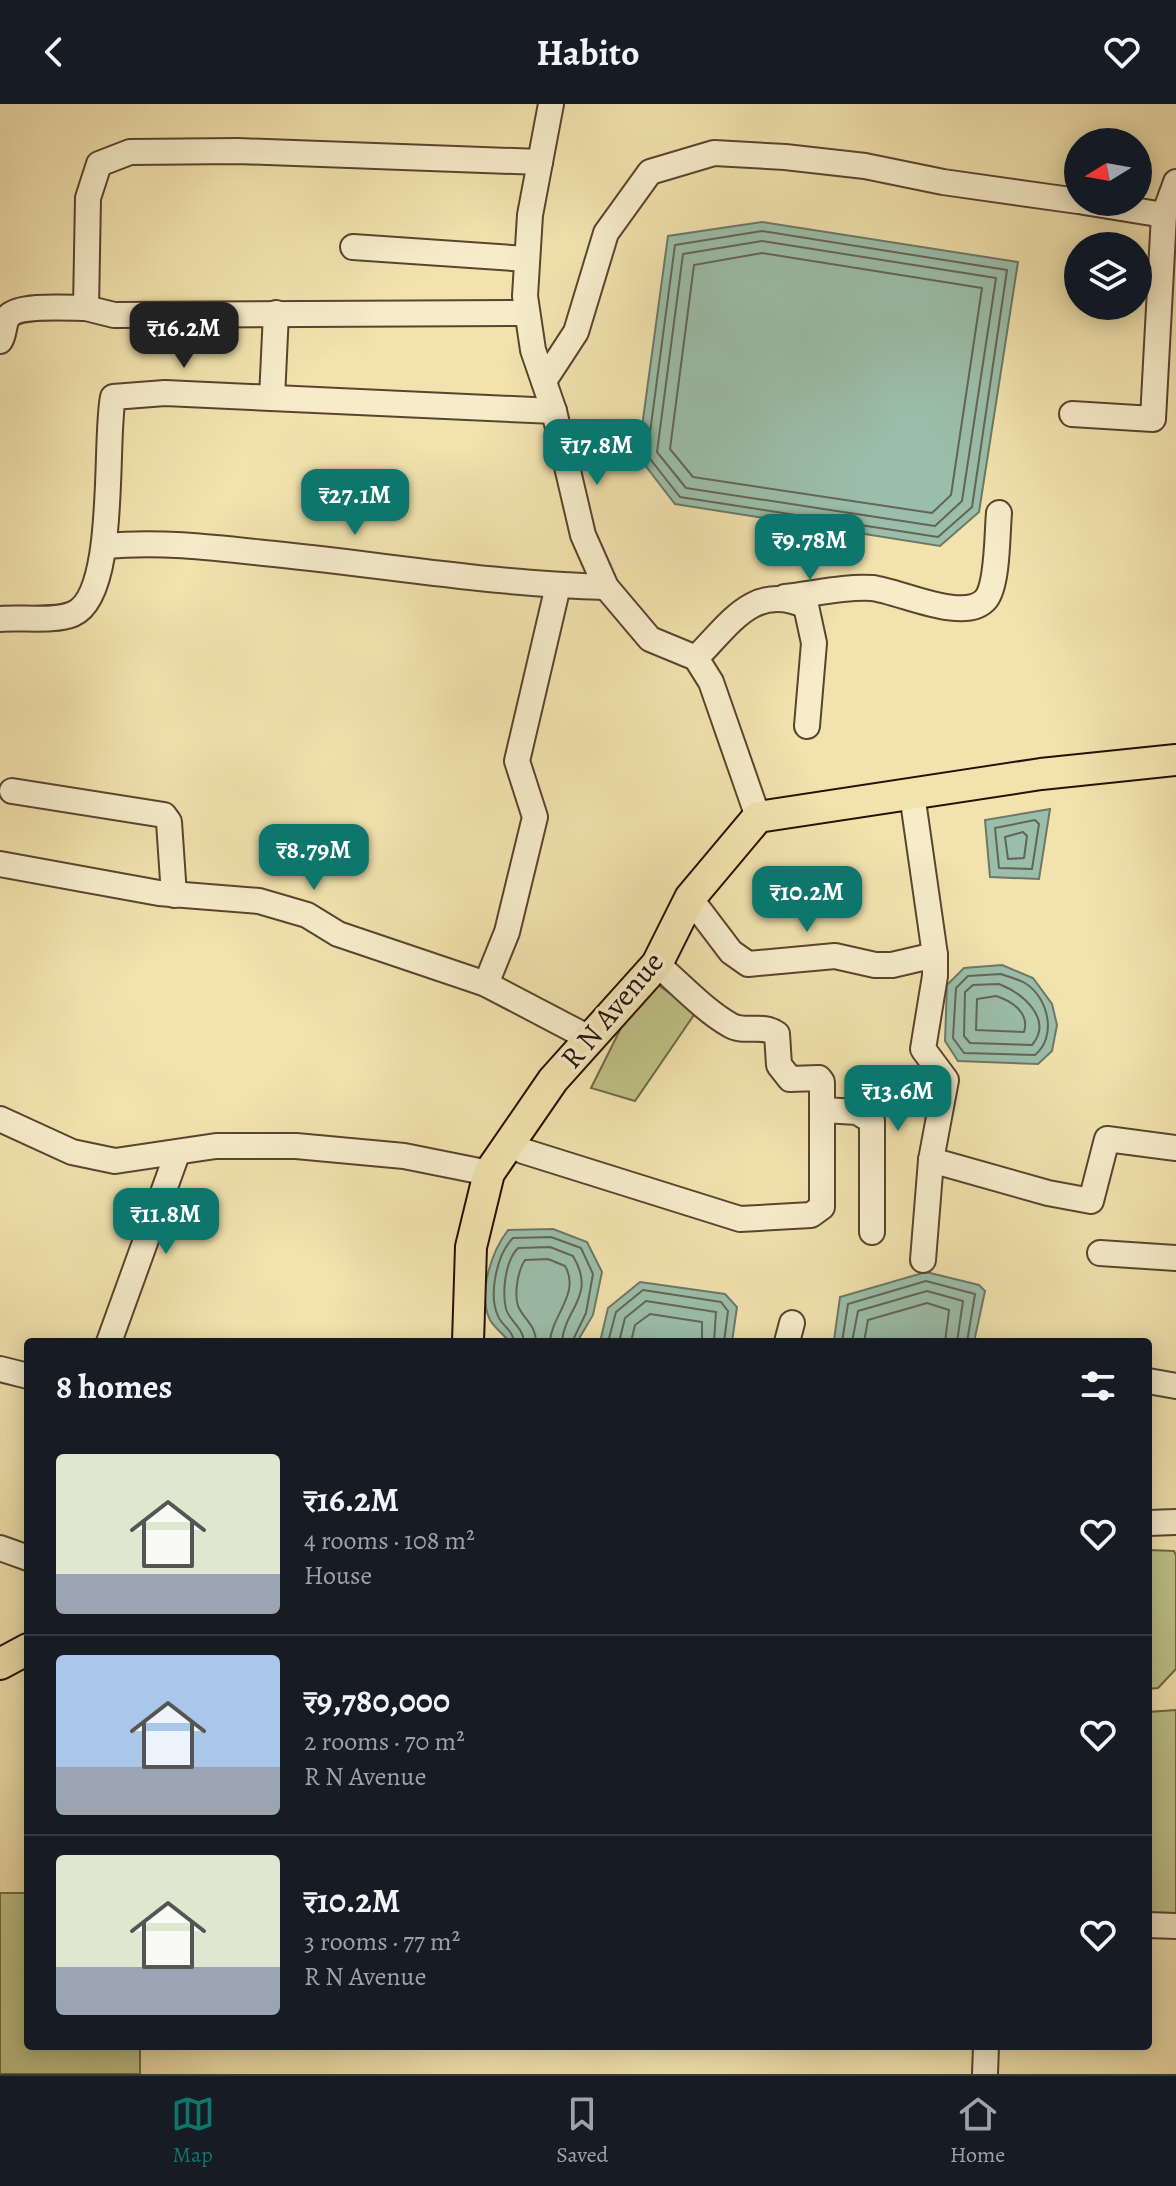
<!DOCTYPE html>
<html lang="en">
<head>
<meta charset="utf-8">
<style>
  :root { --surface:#171b24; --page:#242831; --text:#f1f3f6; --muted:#9ea1a6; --line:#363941; --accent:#0f766e }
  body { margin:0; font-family:Alegreya,serif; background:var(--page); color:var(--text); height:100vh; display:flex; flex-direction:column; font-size:30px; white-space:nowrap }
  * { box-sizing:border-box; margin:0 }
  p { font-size:26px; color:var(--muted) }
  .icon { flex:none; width:44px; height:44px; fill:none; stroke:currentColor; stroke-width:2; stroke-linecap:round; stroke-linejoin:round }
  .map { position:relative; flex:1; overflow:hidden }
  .panel { position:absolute; left:24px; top:1234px; width:1128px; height:712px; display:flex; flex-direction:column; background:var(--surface); border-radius:8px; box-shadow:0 4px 20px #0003 }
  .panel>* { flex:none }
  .needle { width:52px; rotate:259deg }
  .controls { position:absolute; left:1064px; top:24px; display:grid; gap:16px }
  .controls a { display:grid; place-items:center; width:88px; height:88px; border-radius:50%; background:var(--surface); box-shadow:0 4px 20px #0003; font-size:40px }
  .price { position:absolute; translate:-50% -68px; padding:0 18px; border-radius:16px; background:var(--accent); color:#fff; font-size:26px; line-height:52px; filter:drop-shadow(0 2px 4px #0008) }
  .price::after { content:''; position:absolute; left:50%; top:48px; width:24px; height:18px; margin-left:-12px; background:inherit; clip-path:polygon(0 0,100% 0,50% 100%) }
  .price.current { background:#222; color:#fff }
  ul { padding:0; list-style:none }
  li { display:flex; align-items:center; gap:24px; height:200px; padding:0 32px }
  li+li { border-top:2px solid var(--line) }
  li span { display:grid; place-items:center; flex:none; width:224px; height:160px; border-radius:8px; color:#555 }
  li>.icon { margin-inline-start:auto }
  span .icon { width:96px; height:96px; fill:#fffc; stroke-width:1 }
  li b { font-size:34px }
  h2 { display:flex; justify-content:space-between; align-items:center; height:96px; padding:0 32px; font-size:34px }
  header { display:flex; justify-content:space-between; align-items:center; height:104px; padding:0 32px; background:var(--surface); font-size:36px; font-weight:700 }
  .tabs { display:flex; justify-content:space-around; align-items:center; height:112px; border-top:2px solid var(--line); background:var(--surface); font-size:22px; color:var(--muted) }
  .tabs a { display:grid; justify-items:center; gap:4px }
  .tabs .current { color:var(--accent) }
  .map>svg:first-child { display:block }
  .green { fill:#bec287; stroke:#736845; stroke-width:2 }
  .water { fill:#9bbeaa; stroke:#6d7867; stroke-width:2 }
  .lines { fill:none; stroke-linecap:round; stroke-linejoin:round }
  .shore { stroke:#626656; stroke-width:2 }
  .minor-casing { stroke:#5a442e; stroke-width:28 }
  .major-casing { stroke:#280f03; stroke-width:34 }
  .minor { stroke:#f6ecca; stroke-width:24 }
  .major { stroke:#f1e2ae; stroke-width:30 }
  .labels { text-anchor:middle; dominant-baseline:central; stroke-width:7; stroke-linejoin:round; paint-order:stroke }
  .street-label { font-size:30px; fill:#280f03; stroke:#f6ecca }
</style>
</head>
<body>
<header><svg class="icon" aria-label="back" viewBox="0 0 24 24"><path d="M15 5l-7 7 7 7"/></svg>Habito<svg class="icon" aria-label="heart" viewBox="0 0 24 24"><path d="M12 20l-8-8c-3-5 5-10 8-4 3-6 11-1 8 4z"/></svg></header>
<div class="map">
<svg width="1176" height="1970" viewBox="0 0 1176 1970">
  <rect width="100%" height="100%" fill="#f1e2ae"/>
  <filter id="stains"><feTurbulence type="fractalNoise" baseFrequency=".0025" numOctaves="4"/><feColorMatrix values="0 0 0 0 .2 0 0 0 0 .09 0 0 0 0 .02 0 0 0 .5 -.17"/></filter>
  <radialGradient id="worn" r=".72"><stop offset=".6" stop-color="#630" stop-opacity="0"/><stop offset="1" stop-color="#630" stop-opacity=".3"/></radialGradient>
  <!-- green -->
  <g class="green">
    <path d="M654 878 696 908 635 997 591 984 627 912Z"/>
    <path d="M1148 1446 1174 1447 1176 1451V1565L1158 1584 1148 1585Z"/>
    <path d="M1176 1606V1811L1148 1812V1608Z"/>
    <path d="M0 1789H28V1942H140V1970H0Z"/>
  </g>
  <!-- water -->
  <g class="water">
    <path d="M762 118 1018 158 979 408 940 442 675 400 638 352 668 132Z"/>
    <path d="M1050 705 1039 775 990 773 985 716Z"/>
    <path d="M1002 861 1033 874 1052 900 1057 921 1052 947 1038 960 958 957 945 937 947 881 964 864Z"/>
    <path d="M553 1125 587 1138 602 1168 593 1211 577 1238 507 1235C502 1229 494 1223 490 1216 477 1189 492 1147 508 1126Z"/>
    <path d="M926 1168 979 1181 985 1187 974 1238 834 1236 840 1193Z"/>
    <path d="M640 1178 725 1190 737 1203 732 1238H600L608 1204Z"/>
  </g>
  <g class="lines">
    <!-- shore -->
    <g class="shore">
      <path d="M762 127 1007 166 972 403 938 433 680 393 647 351 675 141Z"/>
      <path d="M762 137 996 174 962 397 935 422 686 384 657 348 683 150Z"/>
      <path d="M762 149 982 184 951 391 932 409 693 373 670 345 694 161Z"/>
      <path d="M1035 716 1039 720 1032 765 999 764 995 724Z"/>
      <path d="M1023 728 1027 732 1024 754 1008 755 1005 733Z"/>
      <path d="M1001 870C1009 873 1018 875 1025 879 1049 894 1057 933 1035 951L964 949 953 934 956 884 968 872Z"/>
      <path d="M999 880C1022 889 1054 915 1032 941L970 939 964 932 965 888 973 881Z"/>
      <path d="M996 892C1012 897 1030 909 1024 928L976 926 977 895Z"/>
      <path d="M514 1238C513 1226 502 1222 498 1212 488 1190 497 1150 513 1134L551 1133 581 1144 593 1170 586 1209 572 1238"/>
      <path d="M524 1238C523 1223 510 1218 506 1205 502 1188 505 1157 518 1144L550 1143 573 1152C597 1192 564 1205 562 1238"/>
      <path d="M536 1238C536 1221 524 1216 518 1202 514 1189 518 1166 525 1156L548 1155 565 1162C581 1189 551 1212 550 1238"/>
      <path d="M608 1238 616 1208 643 1186 721 1198 728 1207 724 1238"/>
      <path d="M619 1238 625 1214 646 1197 716 1208 714 1238"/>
      <path d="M631 1238 635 1221 650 1210 702 1218V1238"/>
      <path d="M842 1238 848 1200 926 1177 975 1190 967 1238"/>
      <path d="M852 1238 858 1207 927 1187 963 1197 957 1238"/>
      <path d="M864 1238 868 1216 927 1199 949 1206 945 1238"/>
    </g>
    <!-- minor casing -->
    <g class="minor-casing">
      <g id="minor">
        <path d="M551 0 530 111 525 192 533 246 554 307 583 431 606 483 650 535 696 554 711 578 758 713"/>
        <path d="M1084 98 1164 111 1176 78"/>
        <path d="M353 143 527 155"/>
        <path d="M527 209 114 211 86 204 88 94 99 60 130 48 238 47 540 58"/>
        <path d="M0 237C5 230 3 220 8 213 17 200 70 204 86 204"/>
        <path d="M544 277 576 228 606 129 650 68 714 49 785 53 865 62 943 78 1078 97"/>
        <path d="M272 294 276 209"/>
        <path d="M1072 310 1153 315 1164 111"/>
        <path d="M105 442C159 437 210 443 264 449 378 460 491 480 606 483"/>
        <path d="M785 493C813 490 845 482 872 484 900 487 965 520 986 495 998 480 997 429 999 409"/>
        <path d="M0 515C21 513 54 518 73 510 118 491 104 337 113 293L165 289 554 307"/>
        <path d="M696 554C730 520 754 478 806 502L814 539 807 622"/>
        <path d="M12 687 164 711 169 718 174 791"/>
        <path d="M912 690 935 851V872L923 945 946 976 931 1056"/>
        <path d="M0 760 159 789 259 797 307 811 338 830 486 880 591 935"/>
        <path d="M690 794 731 848 748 860 835 852 875 861H892L935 851"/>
        <path d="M486 880 507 828 535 713 517 657 558 482"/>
        <path d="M824 1006 857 1008 872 1017V1128"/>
        <path d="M0 1015 72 1048 115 1057 216 1042H296L404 1052 489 1069"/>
        <path d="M510 1038 523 1047 740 1115 811 1111 822 1103V978L819 974 790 975 779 961 777 930C762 919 745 930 730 921 704 906 680 880 657 860"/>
        <path d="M1100 1149 1176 1154"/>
        <path d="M923 1156 931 1056 1048 1089 1091 1097 1107 1035 1176 1044"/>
        <path d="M109 1238 177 1050"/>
        <path d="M787 1238 792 1219"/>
        <path d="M0 1265 28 1272"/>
        <path d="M1148 1277 1176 1282"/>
        <path d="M1148 1419 1176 1418"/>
        <path d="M0 1444 28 1454"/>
        <path d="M1148 1821 1176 1822"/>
        <path d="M985 1970 986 1942"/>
      </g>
    </g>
    <!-- major casing -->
    <g class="major-casing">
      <g id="major">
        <path d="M468 1238 471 1143 489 1069 553 976 657 860 690 794 758 713 1041 670 1176 656"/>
        <path d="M0 1560 28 1545"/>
      </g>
    </g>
    <!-- minor -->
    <use href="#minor" class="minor"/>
    <!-- major -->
    <use href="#major" class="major"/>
  </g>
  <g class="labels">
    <!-- street labels -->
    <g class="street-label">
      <text transform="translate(612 906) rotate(-50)">R N Avenue</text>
    </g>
  </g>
  <rect width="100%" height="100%" filter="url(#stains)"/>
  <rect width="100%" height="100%" fill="url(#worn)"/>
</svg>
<div class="controls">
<a><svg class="needle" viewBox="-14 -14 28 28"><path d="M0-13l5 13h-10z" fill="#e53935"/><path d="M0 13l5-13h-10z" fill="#9ea1a6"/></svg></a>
<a><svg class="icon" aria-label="layers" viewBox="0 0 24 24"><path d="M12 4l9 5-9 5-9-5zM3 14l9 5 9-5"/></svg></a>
</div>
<b class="price current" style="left:184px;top:266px">₹16.2M</b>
<b class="price" style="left:597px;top:383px">₹17.8M</b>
<b class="price" style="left:355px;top:433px">₹27.1M</b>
<b class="price" style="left:810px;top:478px">₹9.78M</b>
<b class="price" style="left:314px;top:788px">₹8.79M</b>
<b class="price" style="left:807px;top:830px">₹10.2M</b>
<b class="price" style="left:898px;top:1029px">₹13.6M</b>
<b class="price" style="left:166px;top:1152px">₹11.8M</b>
<section class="panel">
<h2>8 homes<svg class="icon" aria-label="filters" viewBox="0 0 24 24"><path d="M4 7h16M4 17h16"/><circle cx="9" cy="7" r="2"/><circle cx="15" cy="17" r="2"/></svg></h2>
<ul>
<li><span style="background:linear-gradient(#dfe7d0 75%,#9aa5b1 0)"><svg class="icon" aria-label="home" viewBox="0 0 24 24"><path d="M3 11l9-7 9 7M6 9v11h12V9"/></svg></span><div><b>₹16.2M</b><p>4 rooms · 108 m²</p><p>House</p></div><svg class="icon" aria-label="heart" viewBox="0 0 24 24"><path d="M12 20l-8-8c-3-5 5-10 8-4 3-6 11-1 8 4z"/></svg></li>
<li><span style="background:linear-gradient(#a9c7e8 70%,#9aa5b1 0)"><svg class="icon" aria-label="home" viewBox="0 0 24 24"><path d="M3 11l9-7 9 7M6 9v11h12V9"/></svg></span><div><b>₹9,780,000</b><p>2 rooms · 70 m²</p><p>R N Avenue</p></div><svg class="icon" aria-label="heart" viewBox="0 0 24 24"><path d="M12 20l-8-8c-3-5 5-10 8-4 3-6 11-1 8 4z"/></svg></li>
<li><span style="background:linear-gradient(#dfe7d0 70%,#9aa5b1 0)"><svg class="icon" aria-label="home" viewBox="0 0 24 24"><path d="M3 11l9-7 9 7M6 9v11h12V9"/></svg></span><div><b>₹10.2M</b><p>3 rooms · 77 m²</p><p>R N Avenue</p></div><svg class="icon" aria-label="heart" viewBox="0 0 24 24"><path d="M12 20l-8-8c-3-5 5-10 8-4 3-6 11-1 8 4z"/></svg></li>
</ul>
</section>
</div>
<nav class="tabs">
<a class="current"><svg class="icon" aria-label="map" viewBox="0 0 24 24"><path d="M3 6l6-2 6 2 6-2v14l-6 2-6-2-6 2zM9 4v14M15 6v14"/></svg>Map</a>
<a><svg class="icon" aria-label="saved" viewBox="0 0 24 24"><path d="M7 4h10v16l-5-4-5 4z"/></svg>Saved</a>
<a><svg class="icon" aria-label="home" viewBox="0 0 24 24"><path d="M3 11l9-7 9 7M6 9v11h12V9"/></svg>Home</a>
</nav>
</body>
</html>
